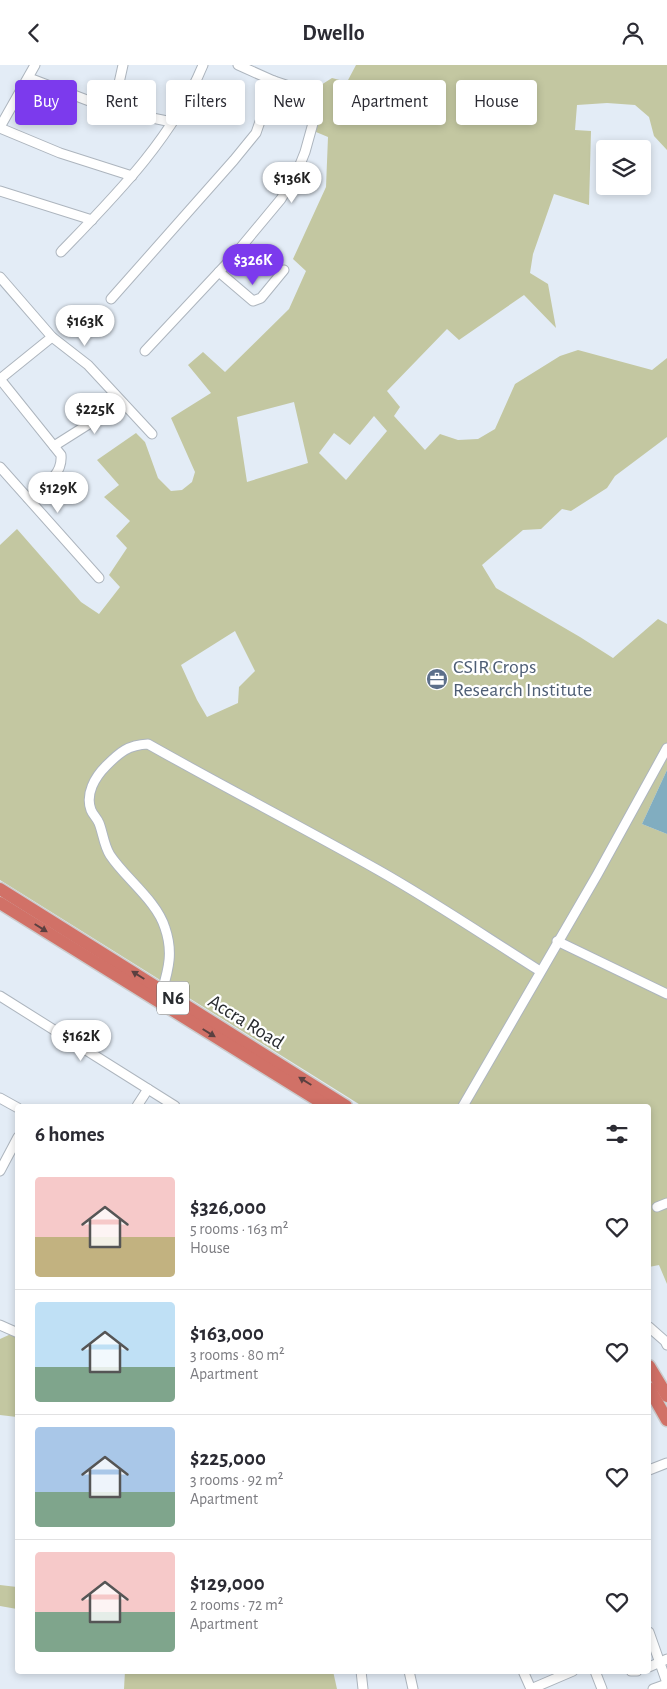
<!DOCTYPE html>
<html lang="en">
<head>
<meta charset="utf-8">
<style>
  :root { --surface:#fff; --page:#f2f2f3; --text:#2b2b33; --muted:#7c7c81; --line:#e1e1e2; --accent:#7c3aed }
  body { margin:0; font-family:"Alegreya Sans",sans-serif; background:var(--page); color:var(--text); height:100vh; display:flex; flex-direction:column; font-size:19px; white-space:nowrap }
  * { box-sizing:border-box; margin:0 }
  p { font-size:16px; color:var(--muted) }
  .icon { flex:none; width:28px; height:28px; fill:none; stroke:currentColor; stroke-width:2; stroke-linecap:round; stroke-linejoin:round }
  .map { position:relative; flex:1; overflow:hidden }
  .details { position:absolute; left:15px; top:1039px; width:636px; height:570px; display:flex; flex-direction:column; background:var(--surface); border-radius:5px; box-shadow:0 2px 8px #0003 }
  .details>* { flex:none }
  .guide { position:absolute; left:15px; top:15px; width:638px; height:45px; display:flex; gap:10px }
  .fabs { position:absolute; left:596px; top:75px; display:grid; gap:10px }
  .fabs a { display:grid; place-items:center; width:55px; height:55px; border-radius:5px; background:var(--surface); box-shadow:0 2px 8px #0003; font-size:25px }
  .price { position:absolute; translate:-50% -42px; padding:0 11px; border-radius:18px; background:#fff; color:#222; font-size:16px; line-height:32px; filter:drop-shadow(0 1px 2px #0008) }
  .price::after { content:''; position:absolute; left:50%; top:30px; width:15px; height:11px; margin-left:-8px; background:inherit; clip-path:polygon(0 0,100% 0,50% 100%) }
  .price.on { background:var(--accent); color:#fff }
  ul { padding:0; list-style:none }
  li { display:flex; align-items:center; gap:15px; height:125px; padding:0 20px }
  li+li { border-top:1px solid var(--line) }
  li span { display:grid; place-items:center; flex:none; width:140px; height:100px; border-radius:5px; color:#555 }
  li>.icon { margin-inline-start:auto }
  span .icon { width:60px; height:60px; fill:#fffc; stroke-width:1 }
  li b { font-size:21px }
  h2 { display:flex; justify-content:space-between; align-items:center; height:60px; padding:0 20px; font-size:21px }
  .tag { padding:0 18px; border-radius:5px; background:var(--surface); box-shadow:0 2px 8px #0003; font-size:18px; line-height:45px }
  .tag.on { background:var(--accent); color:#fff }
  header { display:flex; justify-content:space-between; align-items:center; height:65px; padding:0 20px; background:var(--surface); font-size:22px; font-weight:700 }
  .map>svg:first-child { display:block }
  .green { fill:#c3c7a1; fill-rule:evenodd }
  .water { fill:#81adc0 }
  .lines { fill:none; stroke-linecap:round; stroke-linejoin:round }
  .minor-casing { stroke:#adb5be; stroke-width:11 }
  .highway-casing { stroke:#cbcccd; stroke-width:15 }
  .minor { stroke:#fff; stroke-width:9 }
  .highway { stroke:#d17167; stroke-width:12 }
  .oneway { fill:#5b4040 }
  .labels { text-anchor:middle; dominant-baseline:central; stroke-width:4.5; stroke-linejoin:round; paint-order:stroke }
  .shield { fill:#fff; stroke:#686b6d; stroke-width:1 }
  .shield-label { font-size:19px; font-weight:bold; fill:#282b2f }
  .service-label { font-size:20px; fill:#4e5e75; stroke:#fff; text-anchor:start }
  .street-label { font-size:20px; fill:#282b2f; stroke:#fff }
</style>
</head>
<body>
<header><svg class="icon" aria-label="back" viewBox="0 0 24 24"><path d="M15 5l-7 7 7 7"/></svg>Dwello<svg class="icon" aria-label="person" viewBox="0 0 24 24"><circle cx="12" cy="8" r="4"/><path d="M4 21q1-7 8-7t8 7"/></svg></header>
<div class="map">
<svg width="667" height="1624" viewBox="0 0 667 1624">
  <rect width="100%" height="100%" fill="#e3ecf6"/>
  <!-- green -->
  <g class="green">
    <path d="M356 0H667V85L654 71 649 52 635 40 607 38 577 40 575 65 591 66 589 140 554 129 533 189 530 208 548 219 556 263 524 230 459 275 447 264 387 326 400 342 394 351 425 385 440 369 458 375 478 374 495 364 515 319 560 291 578 285 652 305 667 293V372L615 411 607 423 571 446 562 444 541 464 523 465 482 500 496 523 580 572 613 593 658 554 667 559V705L642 759 667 769V1219L659 1200 649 1202V1041H362L0 815V480L17 464 81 537 99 549 120 522 109 510 127 483 116 471 130 456 104 432 119 420 97 395 136 368 145 377 158 413 171 426 182 425 192 417 195 407 171 353 211 328 188 300 203 287 225 307 289 244 306 206 293 194 326 122 328 72 316 67 317 42 310 27 332 13 347 17ZM294 337 308 398 247 417 237 352ZM374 351 387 366 346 415 319 388 334 368 350 380ZM235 566 255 606 239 622 238 638 207 652 197 635 181 600Z"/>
    <path d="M11 1269 17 1271V1352L0 1350V1274Z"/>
    <path d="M0 1520 17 1522V1544L0 1541Z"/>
    <path d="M125 1606H333L337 1624H124Z"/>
  </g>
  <!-- water -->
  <path class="water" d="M667 705V769L642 759Z"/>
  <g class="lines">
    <!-- minor casing -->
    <g class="minor-casing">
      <g id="minor">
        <path d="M29 13 113 45 172 57"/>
        <path d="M113 45 123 0"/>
        <path d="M0 62 35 0"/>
        <path d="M0 63 60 88 132 111"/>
        <path d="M0 126 92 155"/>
        <path d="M61 187C115 131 173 73 203 0"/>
        <path d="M219 207 253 236 261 233 284 205"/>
        <path d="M0 212 52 272 88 300 152 369"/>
        <path d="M111 234 234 95 256 68 274 16"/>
        <path d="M145 286 232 193 281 134 297 107 305 87 315 51 311 34 307 29 298 24 274 16 238 0"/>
        <path d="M0 314 61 390C63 411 43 421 28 433"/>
        <path d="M0 314 52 272"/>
        <path d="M54 381 122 338"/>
        <path d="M0 402 99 513"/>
        <path d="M557 876 667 929"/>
        <path d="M162 926C169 903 173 886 165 863 157 836 125 813 110 790 104 781 103 768 99 758 97 753 93 750 91 745 85 729 95 712 106 701 120 687 128 680 148 679 224 722 302 762 378 805 433 836 486 872 540 906"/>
        <path d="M0 931 175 1041"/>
        <path d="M0 1033 18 1043"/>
        <path d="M137 1041 148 1024"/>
        <path d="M463 1041 597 810 667 683"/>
        <path d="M0 1106 18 1072"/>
        <path d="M657 1142 667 1138"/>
        <path d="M0 1260 18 1268"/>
        <path d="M649 1262 665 1276 667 1280"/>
        <path d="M649 1405 667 1398"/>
        <path d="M649 1567 667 1618"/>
        <path d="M649 1602 667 1594"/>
        <path d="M361 1606 363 1624"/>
        <path d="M409 1606 413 1624"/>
        <path d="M523 1606 531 1624"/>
        <path d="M595 1606 602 1624"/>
        <path d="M631 1606H637"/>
        <path d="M531 1624 573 1606"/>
        <path d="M653 1624 667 1619"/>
      </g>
    </g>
    <!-- highway casing -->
    <g class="highway-casing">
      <g id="highway">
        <path d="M0 824 346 1041"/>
        <path d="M0 838 327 1041"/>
        <path d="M649 1301 667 1331"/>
        <path d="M649 1323 667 1355"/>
      </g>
    </g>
    <!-- minor -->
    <use href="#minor" class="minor"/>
    <!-- highway -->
    <use href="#highway" class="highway"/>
  </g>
  <!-- one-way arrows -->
  <defs><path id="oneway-solid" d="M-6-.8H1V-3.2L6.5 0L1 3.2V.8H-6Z" transform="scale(1.25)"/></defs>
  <g class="oneway">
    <use href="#oneway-solid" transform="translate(41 863) rotate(32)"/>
    <use href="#oneway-solid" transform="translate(138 910) rotate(-148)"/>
    <use href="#oneway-solid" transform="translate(209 968) rotate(32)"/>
    <use href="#oneway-solid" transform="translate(305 1016) rotate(-148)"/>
  </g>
  <!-- icons -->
  <defs>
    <g id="office-disc" transform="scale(1.125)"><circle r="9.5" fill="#5c6f8a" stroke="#fff"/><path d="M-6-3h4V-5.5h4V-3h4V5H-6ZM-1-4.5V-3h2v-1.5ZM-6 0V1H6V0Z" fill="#fff"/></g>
  </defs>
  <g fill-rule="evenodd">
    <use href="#office-disc" x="437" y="614"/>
  </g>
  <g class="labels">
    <!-- shield labels -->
    <rect class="shield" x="157" y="916.5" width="32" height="33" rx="4"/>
    <g class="shield-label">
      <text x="173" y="933">N6</text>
    </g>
    <!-- service labels -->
    <g class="service-label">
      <text x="453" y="602">CSIR Crops<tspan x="453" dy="23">Research Institute</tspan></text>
    </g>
    <!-- street labels -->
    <g class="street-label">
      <text transform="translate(246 957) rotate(32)">Accra Road</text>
    </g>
  </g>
</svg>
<div class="fabs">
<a><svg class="icon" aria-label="layers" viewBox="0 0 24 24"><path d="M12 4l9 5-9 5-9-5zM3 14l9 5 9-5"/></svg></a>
</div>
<b class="price" style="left:292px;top:139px">$136K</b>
<b class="price on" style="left:253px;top:221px">$326K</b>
<b class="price" style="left:85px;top:282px">$163K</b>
<b class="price" style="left:95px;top:370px">$225K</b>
<b class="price" style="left:58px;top:449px">$129K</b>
<b class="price" style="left:81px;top:997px">$162K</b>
<div class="guide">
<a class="tag on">Buy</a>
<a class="tag">Rent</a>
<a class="tag">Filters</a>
<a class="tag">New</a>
<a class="tag">Apartment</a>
<a class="tag">House</a>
</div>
<section class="details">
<h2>6 homes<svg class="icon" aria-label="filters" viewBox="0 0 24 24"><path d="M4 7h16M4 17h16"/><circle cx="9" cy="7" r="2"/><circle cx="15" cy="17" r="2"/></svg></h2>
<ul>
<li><span style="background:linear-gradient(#f6c9c9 60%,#c2b280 0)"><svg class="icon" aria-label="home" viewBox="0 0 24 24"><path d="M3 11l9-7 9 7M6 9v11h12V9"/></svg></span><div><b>$326,000</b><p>5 rooms · 163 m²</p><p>House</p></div><svg class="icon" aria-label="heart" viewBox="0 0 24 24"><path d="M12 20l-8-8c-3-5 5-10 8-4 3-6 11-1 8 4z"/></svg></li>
<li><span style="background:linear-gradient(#bfe0f5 65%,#7fa58c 0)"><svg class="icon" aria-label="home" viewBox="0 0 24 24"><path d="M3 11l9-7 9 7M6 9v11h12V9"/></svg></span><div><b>$163,000</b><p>3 rooms · 80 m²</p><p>Apartment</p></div><svg class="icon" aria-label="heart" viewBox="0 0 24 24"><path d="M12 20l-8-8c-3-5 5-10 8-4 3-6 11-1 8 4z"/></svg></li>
<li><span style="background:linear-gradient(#a9c7e8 65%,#7fa58c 0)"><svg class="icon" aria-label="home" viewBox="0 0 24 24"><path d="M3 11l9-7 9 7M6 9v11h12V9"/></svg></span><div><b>$225,000</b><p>3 rooms · 92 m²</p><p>Apartment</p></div><svg class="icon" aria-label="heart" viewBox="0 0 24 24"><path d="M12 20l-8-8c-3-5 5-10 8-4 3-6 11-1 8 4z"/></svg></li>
<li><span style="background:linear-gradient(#f6c9c9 60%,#7fa58c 0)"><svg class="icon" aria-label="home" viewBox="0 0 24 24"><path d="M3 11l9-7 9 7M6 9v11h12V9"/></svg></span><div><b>$129,000</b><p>2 rooms · 72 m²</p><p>Apartment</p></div><svg class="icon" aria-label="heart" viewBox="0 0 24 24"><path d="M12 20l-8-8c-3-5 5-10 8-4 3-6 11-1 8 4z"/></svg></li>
</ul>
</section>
</div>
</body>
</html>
